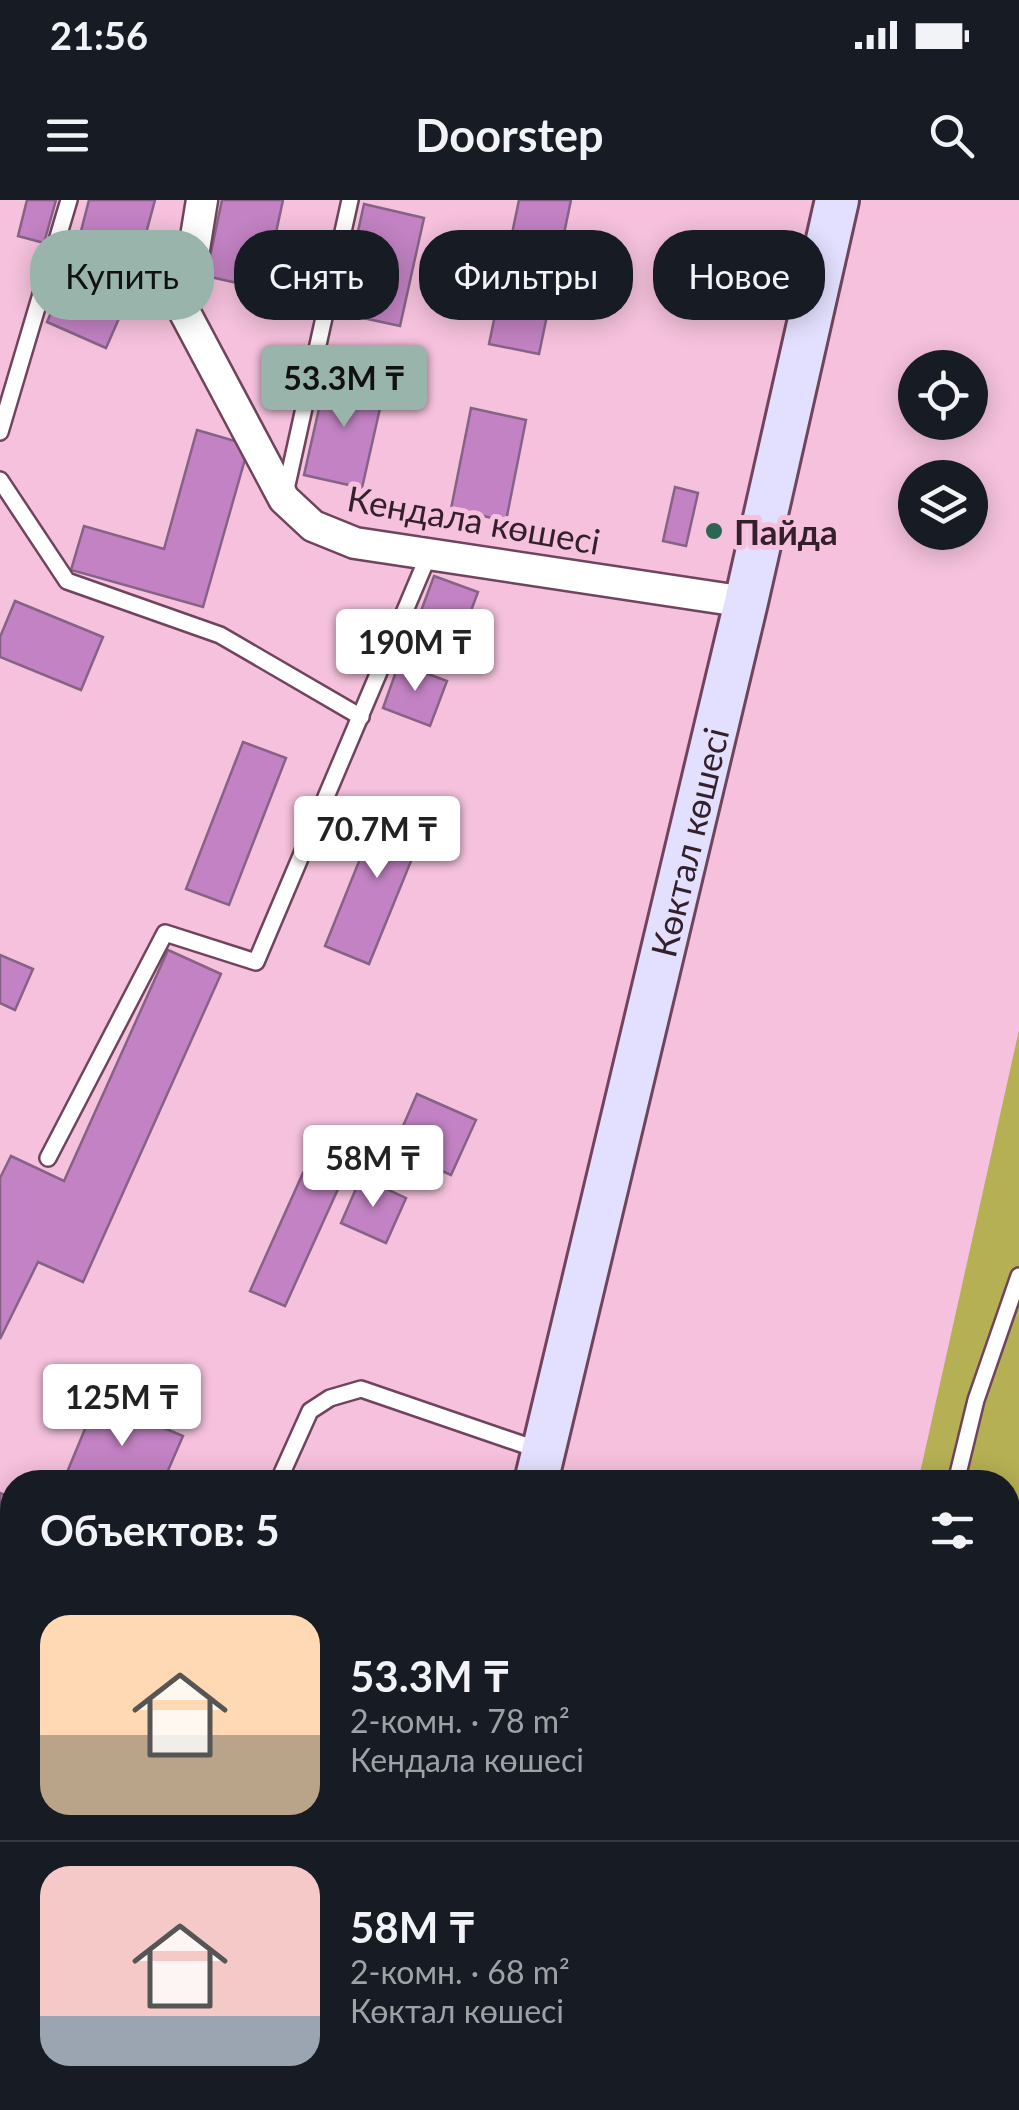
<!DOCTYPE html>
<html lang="ru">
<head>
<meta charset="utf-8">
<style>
  :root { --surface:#171b24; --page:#20242c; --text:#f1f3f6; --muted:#9ea1a6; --line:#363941; --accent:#98b4ab }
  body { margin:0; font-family:Lato,sans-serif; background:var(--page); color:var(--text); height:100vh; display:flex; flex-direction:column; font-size:38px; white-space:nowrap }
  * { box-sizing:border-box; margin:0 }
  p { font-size:32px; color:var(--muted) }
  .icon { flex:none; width:55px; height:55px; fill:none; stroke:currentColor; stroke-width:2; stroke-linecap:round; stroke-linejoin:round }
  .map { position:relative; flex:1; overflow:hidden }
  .details { position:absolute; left:0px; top:1270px; width:1020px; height:640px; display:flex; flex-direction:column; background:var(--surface); border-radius:40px 40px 0 0; box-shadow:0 5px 25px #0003 }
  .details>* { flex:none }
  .guide { position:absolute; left:30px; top:30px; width:960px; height:90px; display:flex; gap:20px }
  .buttons { position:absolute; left:898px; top:150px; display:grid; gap:20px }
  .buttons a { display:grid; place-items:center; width:90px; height:90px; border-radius:50%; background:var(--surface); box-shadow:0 5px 25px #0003; font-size:50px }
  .price { position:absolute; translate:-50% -85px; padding:0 22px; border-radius:10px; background:#fff; color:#222; font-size:32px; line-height:65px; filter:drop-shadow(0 2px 5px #0008) }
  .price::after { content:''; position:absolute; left:50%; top:60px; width:30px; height:22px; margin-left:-15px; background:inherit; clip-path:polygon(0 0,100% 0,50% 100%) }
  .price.on { background:var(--accent); color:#111 }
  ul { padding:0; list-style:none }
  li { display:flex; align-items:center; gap:30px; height:250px; padding:0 40px }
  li+li { border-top:2px solid var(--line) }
  li span { display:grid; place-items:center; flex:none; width:280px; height:200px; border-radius:30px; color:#555 }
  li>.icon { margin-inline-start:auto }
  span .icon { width:120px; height:120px; fill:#fffc; stroke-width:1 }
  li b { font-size:42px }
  h2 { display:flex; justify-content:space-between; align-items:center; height:120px; padding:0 40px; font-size:42px }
  .pill { padding:0 35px; border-radius:40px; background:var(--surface); box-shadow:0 5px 25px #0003; font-size:35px; line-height:90px }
  .pill.on { background:var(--accent); color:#111 }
  .status { display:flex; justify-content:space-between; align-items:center; height:70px; padding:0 50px; background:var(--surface); direction:ltr }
  .status svg { height:28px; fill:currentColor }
  header { display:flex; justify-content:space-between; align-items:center; height:130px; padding:0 40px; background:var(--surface); font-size:45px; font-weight:700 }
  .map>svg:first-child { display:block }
  .green { fill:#b5b054 }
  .building { fill:#c282c3; stroke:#866386; stroke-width:2.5 }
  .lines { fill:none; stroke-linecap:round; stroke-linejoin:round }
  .lane-casing { stroke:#70445c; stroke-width:20 }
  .street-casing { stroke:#70445c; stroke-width:35 }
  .secondary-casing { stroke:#70445c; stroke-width:48 }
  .lane { stroke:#fff; stroke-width:15 }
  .street { stroke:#fff; stroke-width:30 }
  .secondary { stroke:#e2e0fe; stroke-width:42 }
  .poi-dot { fill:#2b6650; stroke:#f5c1dc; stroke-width:4 }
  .labels { text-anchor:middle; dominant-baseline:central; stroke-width:10; stroke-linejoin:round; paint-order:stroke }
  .street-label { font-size:35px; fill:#33202a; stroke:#f5c1dc }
  .poi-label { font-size:35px; font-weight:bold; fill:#33202a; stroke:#f5c1dc; text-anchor:start }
</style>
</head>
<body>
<div class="status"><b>21:56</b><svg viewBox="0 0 49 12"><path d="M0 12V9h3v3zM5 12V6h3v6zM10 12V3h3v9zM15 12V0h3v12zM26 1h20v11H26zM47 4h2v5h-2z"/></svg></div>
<header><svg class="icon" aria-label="menu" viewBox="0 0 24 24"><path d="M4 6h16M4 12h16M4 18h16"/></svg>Doorstep<svg class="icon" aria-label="search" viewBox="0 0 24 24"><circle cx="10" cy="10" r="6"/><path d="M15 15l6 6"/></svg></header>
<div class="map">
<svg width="1019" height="1910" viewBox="0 0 1019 1910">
  <rect width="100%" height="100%" fill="#f5c1dc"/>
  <!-- green -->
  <path class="green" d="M1019 830V1910H781L784 1898H1008V1282H918Z"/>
  <!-- building -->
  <g class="building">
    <path d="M27 0H56L44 43 18 36Z"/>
    <path d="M89 0H155L134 78 73 62Z"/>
    <path d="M222 0H283L264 89 206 76Z"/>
    <path d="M519 0H571L539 154 489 144Z"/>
    <path d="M364 4 424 18 400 126 340 113Z"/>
    <path d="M64 82 124 107 106 148 47 122Z"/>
    <path d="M327 173 385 186 362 288 304 275Z"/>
    <path d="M471 208 526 220 506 321 451 309Z"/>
    <path d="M197 230 249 245 203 407 71 370 84 326 164 349Z"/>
    <path d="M675 287 698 293 686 346 663 341Z"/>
    <path d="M434 376 478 392 462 435 418 419Z"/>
    <path d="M15 401 103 437 81 490 0 457V437Z"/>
    <path d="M399 463 447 481 430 526 383 508Z"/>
    <path d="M243 542 286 558 229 705 186 689Z"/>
    <path d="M384 599 429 617 369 764 325 746Z"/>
    <path d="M168 750 221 774 83 1082 38 1062 0 1139V978L11 956 64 981Z"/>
    <path d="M0 755 33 769 15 810 0 803Z"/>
    <path d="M417 894 476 920 451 975 393 949Z"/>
    <path d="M303 973 338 989 285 1106 250 1091Z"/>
    <path d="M361 977 406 998 386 1043 341 1023Z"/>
    <path d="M97 1200 183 1236 163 1282H63Z"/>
    <path d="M0 1293 12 1298V1391L0 1386Z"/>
    <path d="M9 1442 12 1444V1632L9 1640 0 1635V1460Z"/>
    <path d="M0 1766 12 1771V1828L0 1823Z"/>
  </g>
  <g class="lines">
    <!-- lane casing -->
    <g class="lane-casing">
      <g id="lane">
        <path d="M49 68 184 111"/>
        <path d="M0 232 69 0"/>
        <path d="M0 280 67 381 220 435 361 517"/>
        <path d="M285 294 350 0"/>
        <path d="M48 958 165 733 256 762 429 354"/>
        <path d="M278 1282 310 1211 330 1198 361 1189 539 1250"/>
        <path d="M956 1282 976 1200 1019 1076"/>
        <path d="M0 1422H12"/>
        <path d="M1008 1727 1019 1741"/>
        <path d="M1008 1876 1019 1855"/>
        <path d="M1008 1889 1019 1894"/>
        <path d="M987 1910 994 1898"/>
      </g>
    </g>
    <!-- street casing -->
    <g class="street-casing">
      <path id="street" d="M202 0 184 111 284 299 313 326 355 343 746 402"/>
    </g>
    <!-- secondary casing -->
    <g class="secondary-casing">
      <g id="secondary">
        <path id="s1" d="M536 1282 746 402 837 0"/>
        <path d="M389 1910 392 1898"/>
      </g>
    </g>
    <!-- lane -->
    <use href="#lane" class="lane"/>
    <!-- street -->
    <use href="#street" class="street"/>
    <!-- secondary -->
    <use href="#secondary" class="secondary"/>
  </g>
  <!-- markers -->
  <circle class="poi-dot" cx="714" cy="331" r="10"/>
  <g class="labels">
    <!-- street labels -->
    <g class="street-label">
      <text transform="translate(474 319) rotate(10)">Кендала көшесі</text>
      <text stroke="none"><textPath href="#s1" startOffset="658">Көктал көшесі</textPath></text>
    </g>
    <!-- poi labels -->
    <g class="poi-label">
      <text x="734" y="331">Пайда</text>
    </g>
  </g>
</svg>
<div class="buttons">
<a><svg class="icon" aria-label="locate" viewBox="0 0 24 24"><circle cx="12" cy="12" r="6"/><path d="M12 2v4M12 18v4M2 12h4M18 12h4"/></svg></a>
<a><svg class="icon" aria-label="layers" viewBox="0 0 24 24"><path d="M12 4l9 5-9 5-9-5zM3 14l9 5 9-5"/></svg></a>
</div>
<b class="price on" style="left:344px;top:230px">53.3M ₸</b>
<b class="price" style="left:415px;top:494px">190M ₸</b>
<b class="price" style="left:377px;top:681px">70.7M ₸</b>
<b class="price" style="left:373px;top:1010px">58M ₸</b>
<b class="price" style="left:122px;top:1249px">125M ₸</b>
<div class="guide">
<a class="pill on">Купить</a>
<a class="pill">Снять</a>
<a class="pill">Фильтры</a>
<a class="pill">Новое</a>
</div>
<section class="details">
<h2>Объектов: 5<svg class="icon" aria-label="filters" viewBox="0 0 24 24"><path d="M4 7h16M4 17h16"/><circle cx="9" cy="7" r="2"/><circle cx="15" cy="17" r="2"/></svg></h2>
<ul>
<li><span style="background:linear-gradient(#ffd9b3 60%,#b9a48a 0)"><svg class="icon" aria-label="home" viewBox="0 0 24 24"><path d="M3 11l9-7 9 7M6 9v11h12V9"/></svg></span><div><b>53.3M ₸</b><p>2-комн. · 78 m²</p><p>Кендала көшесі</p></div></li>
<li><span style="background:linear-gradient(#f6c9c9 75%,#9aa5b1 0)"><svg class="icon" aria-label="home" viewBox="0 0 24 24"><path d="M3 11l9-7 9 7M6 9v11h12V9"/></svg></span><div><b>58M ₸</b><p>2-комн. · 68 m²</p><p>Көктал көшесі</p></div></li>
</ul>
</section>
</div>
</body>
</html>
